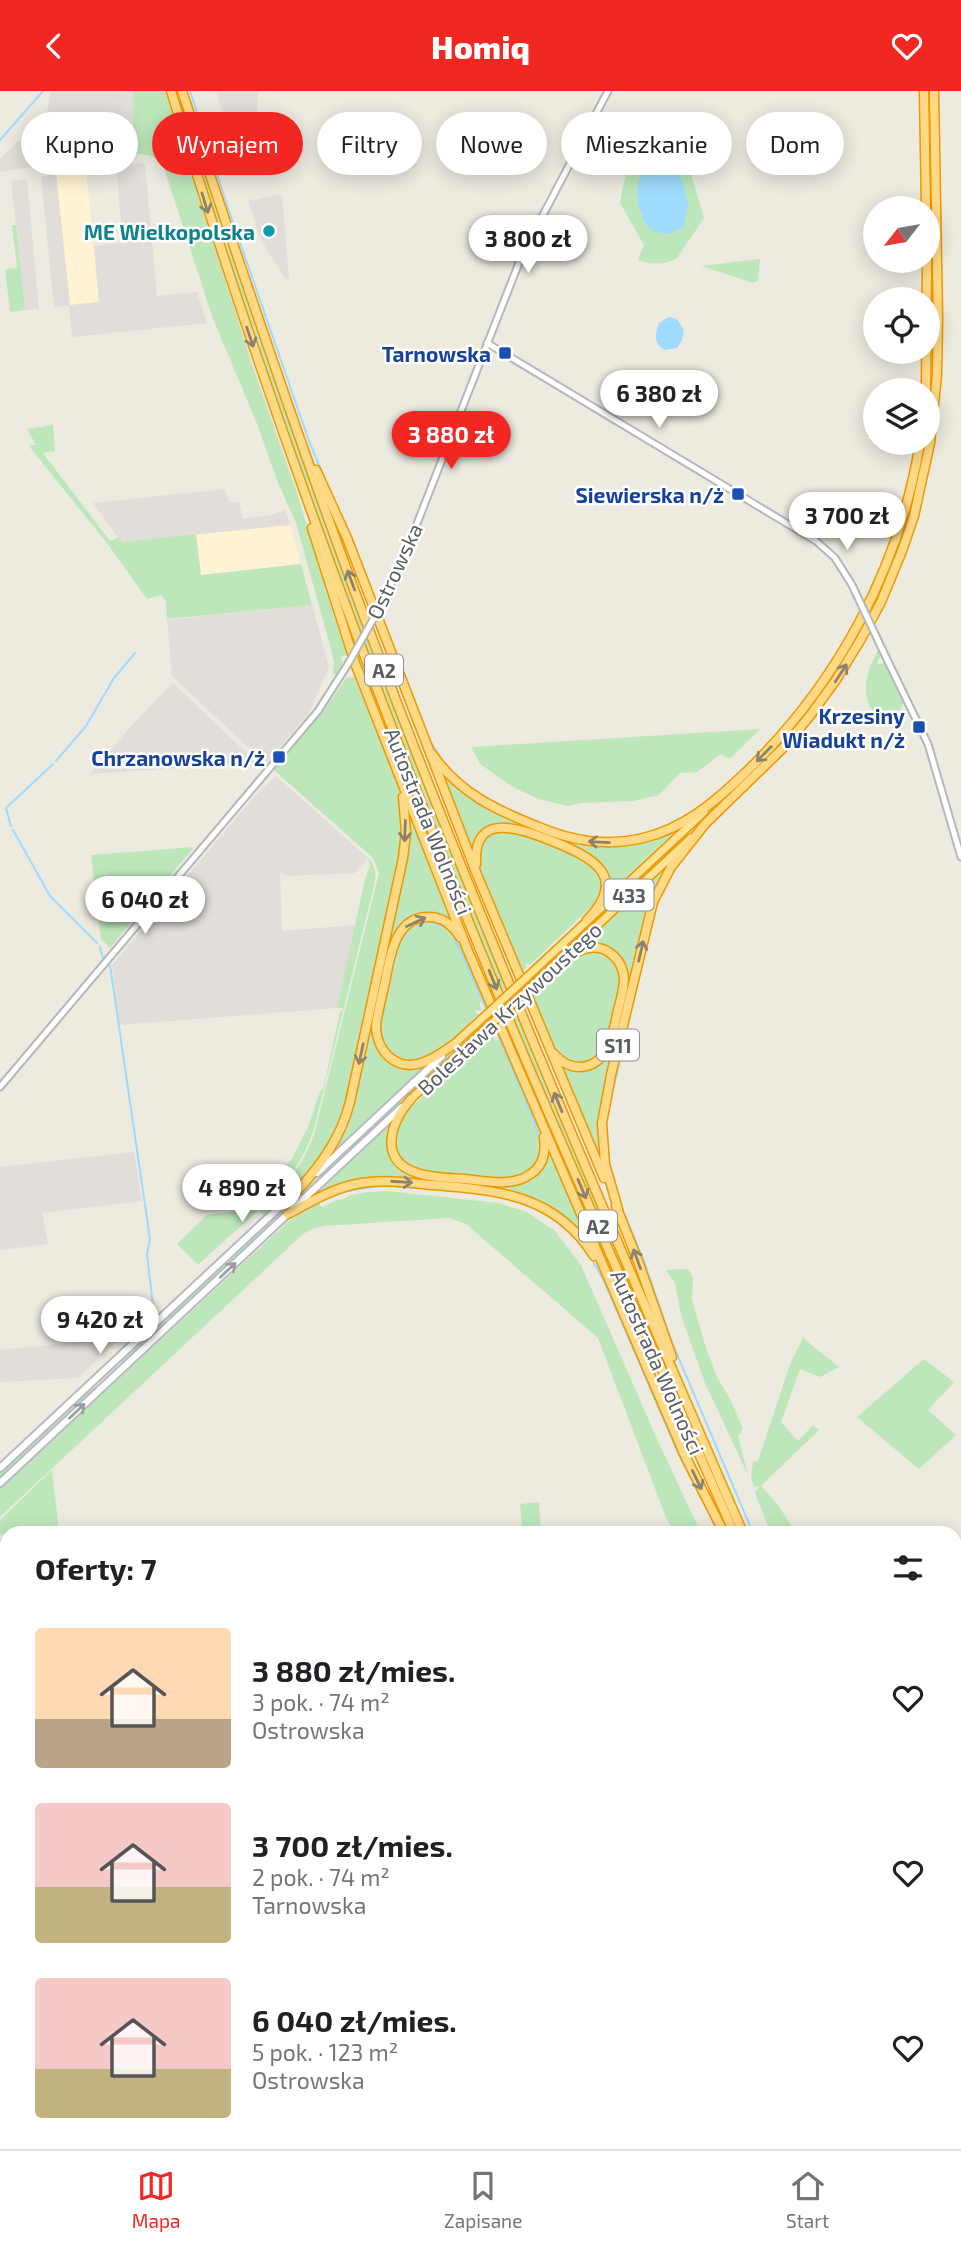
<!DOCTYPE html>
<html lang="pl">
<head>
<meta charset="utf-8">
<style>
  :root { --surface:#fff; --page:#f6f6f6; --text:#202124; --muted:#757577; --line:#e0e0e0; --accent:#f22722 }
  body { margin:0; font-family:"Exo 2",sans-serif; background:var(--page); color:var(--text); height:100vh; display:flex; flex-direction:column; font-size:26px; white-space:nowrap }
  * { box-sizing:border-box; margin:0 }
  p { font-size:23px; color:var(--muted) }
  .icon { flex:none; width:38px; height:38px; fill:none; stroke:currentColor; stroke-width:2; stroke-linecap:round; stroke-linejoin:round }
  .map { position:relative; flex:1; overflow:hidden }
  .drawer { position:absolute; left:0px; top:1435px; width:962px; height:623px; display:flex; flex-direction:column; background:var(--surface); border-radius:21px 21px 0 0; box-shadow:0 4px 18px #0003 }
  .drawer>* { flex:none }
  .top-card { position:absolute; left:21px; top:21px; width:920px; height:63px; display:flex; gap:14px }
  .needle { width:46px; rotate:239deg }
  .tools { position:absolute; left:863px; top:105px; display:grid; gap:14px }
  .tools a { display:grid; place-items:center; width:77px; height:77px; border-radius:50%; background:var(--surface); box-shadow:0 4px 18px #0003; font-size:35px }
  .price { position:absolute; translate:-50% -60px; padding:0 16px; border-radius:24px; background:#fff; color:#222; font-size:23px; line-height:46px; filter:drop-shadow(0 2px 4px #0008) }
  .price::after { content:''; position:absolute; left:50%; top:42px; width:21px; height:16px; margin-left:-10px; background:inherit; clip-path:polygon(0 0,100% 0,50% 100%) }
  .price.on { background:var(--accent); color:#fff }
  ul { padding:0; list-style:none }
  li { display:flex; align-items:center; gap:21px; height:175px; padding:0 35px }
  li span { display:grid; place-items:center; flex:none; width:196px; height:140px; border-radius:7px; color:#555 }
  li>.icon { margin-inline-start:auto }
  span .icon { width:84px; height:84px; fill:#fffc; stroke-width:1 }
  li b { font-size:30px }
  h2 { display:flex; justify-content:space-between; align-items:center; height:84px; padding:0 35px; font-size:30px }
  .pill { padding:0 24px; border-radius:32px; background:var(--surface); box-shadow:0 4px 18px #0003; font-size:24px; line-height:63px }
  .pill.on { background:var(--accent); color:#fff }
  header { display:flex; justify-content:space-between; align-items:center; height:91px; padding:0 35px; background:var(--accent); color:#fff; font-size:32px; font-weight:800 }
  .menu { display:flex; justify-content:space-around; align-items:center; height:98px; border-top:2px solid var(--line); background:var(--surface); font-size:19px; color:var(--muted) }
  .menu a { display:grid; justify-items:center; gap:4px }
  .menu .on { color:var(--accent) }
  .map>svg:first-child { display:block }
  .commercial { fill:#fff3d4 }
  .industrial { fill:#e1ddd8 }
  .green { fill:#bde7bb }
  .water { fill:#9fdaff }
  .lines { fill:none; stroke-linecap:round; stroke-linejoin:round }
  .stream { stroke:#9fdaff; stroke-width:2 }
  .tertiary-casing { stroke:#b4b8bc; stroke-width:9 }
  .secondary-casing { stroke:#b6bbc0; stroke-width:10 }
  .trunk-casing { stroke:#ee9800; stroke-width:10 }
  .motorway-casing { stroke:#ee9800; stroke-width:11 }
  .tertiary { stroke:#fff; stroke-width:5 }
  .secondary { stroke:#fff; stroke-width:6 }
  .trunk { stroke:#ffe395; stroke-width:7 }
  .motorway { stroke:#ffda86; stroke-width:8 }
  .tertiary-bridge-casing { stroke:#b4b8bc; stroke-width:9; stroke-linecap:butt }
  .trunk-bridge-casing { stroke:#ee9800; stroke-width:10; stroke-linecap:butt }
  .tertiary-bridge { stroke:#fff; stroke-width:5 }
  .trunk-bridge { stroke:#ffe395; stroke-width:7 }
  .oneway { stroke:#8b836e }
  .oneway2 { stroke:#9b9ea1 }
  .culture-dot { fill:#0f9aa8; stroke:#fff; stroke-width:2.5 }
  .transit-dot { fill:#1a4fb4; stroke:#fff; stroke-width:2.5 }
  .labels { text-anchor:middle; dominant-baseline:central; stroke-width:5; stroke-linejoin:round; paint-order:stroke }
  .shield { fill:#fff; stroke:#8b8e92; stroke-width:2 }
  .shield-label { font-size:19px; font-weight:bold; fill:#595e63 }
  .culture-label { font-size:21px; font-weight:bold; fill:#0d838f; stroke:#fff; text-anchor:end }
  .transit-label { font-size:21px; font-weight:bold; fill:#164399; stroke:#fff; text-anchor:end }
  .street-label { font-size:21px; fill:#595e63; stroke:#fff }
</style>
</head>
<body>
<header><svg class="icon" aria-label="back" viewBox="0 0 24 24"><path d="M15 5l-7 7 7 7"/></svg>Homiq<svg class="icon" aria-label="heart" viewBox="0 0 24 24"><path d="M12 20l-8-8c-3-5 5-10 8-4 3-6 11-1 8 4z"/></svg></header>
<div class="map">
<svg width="961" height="2058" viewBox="0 0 961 2058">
  <rect width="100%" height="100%" fill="#edeae0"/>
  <!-- commercial -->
  <g class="commercial">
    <path d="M86 78 99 211 70 214 56 83Z"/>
    <path d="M290 434 301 473 201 484 196 443Z"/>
    <rect x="0" y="1516" width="7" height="74"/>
  </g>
  <!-- industrial -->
  <g class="industrial">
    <path d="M50 0H133V63L95 66 0 81V68L34 35 48 18Z"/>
    <path d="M216 0H258L256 46 239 52 230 47Z"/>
    <path d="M145 72 157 205 197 201 207 232 72 246 69 215 54 216 41 86 56 83 70 214 99 211 94 155 123 152 116 75Z"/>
    <path d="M27 88 39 218 25 219 11 90Z"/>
    <path d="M282 103 289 187 285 188 261 149 248 110Z"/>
    <path d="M225 398 229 411 239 412 243 428 271 424 285 419 290 434 121 451 93 412Z"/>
    <path d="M312 514 329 576 309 622 266 673 172 585 167 529Z"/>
    <path d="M173 592 257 672 90 683 132 634Z"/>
    <path d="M276 685 368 767 355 782 287 785 280 781 282 840 356 834 337 917 119 934 112 874 255 705Z"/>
    <path d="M134 1061 142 1110 42 1122 48 1153 0 1159V1076Z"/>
    <path d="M120 1247 78 1287 0 1291V1259Z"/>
  </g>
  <!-- green -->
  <g class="green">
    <path d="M133 0H165L254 279 298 405 334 526 347 564 341 566 343 574 336 585 333 582 334 571 329 551 296 432 278 392 256 330 213 228 165 80C158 64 149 63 133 63Z"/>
    <path d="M174 0H178L364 535 360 543 246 225Z"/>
    <path d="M658 23H689L690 80 704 127 677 167C667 174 648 174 638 169L644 154 620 112C625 82 634 54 646 27Z"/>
    <path d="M12 134H16L25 219 10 221 5 178 17 177Z"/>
    <path d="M760 168 758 190 753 192 701 175Z"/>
    <path d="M53 334 55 360 43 362 110 450 119 446 122 451 196 443 201 484 301 473 312 514 167 528 166 510 161 504 147 508 107 452 32 359 29 354H36L27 338Z"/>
    <path d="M864 529 866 533C853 554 841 576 827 597 790 651 740 696 692 742L689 741V739L756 676Z"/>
    <path d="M368 546 507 895 501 901 364 554Z"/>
    <path d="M879 558 882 565 878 569V574L885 571 904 611C899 626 880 633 871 617 860 599 869 574 879 558Z"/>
    <path d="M353 574 399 697 403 716V748L349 1003 335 1045 308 1082 263 1124 260 1120C286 1096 301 1077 314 1044L379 782 373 767 275 680 274 677 326 617 346 587 354 586 351 577Z"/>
    <path d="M760 638 730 668 721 663 697 681 680 682 659 704 633 710 580 712 568 715 538 708 513 696 480 673 471 656Z"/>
    <path d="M432 666C452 687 469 707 494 720L596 754 679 737 609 802C606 795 606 784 602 776 592 756 523 734 502 733L473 756 471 765Z"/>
    <path d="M408 714 453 832 418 824 389 860 377 956 414 977H423L331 1063 339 1047 405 768Z"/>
    <path d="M512 739C526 744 539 749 553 755 581 765 618 778 593 814L530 874 526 872V877L520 883 478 779V761L486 746 491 742Z"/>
    <path d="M194 756 110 857 101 848 91 764Z"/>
    <path d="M368 767C379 778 375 789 372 803L315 1034C299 1094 241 1133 198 1174L177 1153 207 1124 244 1119 266 1098 292 1068 308 1036 320 1001 324 995 340 921 343 919V917H337L365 788 370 775Z"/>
    <path d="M669 773 653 803 599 1048 602 1076 557 971 586 978 612 954 623 873 593 853H584Z"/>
    <path d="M422 828 442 831 458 846 487 913 485 915 483 911 479 912 482 919 475 920 478 924C463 937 438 967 419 971 399 975 379 959 379 939 378 923 395 851 404 840 408 835 417 832 422 828Z"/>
    <path d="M595 859C606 862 615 867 619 879 623 890 618 904 616 916 611 937 609 968 583 972 577 973 568 972 562 968 548 958 537 923 530 906L535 901H542L540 896 574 866Z"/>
    <path d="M516 919 603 1128 740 1442H737L593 1118 511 924Z"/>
    <path d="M488 926 490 930 347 1063 344 1061Z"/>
    <path d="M504 930 700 1384 698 1386 501 933Z"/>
    <path d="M497 937C507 961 544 1035 542 1057 542 1070 534 1081 522 1086 506 1092 486 1087 469 1086 445 1084 402 1087 395 1057 391 1041 399 1031 408 1019L487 945 490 948 492 942 495 950 500 948Z"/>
    <path d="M388 1036V1049L407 1081 526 1090 548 1055 594 1158 536 1111 390 1088 312 1107Z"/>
    <path d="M332 1073 334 1075 124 1272H122L121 1269Z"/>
    <path d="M388 1100 499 1112 527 1121 555 1140 581 1174 657 1348 701 1442H674L665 1424 598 1247 466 1133 449 1127 325 1135 314 1137 303 1143 0 1426V1398L289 1130 317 1110 322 1116 339 1108 341 1109 351 1104 369 1101Z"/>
    <path d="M688 1178 693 1187 692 1209 706 1257 717 1286 730 1308 743 1337 738 1345 748 1384 705 1292 681 1224 675 1192 666 1179Z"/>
    <path d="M803 1247 839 1276 820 1286 800 1278 781 1331 798 1350 813 1334 819 1339 761 1395 778 1414 796 1442H771L755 1402 760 1395 754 1396 751 1387 753 1371 758 1370 790 1273Z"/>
    <path d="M924 1268 954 1291 928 1319 956 1344 919 1378 857 1326Z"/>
    <path d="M92 1295 96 1298 0 1388V1381Z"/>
    <path d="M52 1379 59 1440 0 1443V1429Z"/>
    <path d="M539 1411 541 1442H523L520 1413Z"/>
  </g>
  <!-- water -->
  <g class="water">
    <path d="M671 39 676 44V77L684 95 688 114 684 136 668 143 652 140 645 132 638 112V90L647 78 654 42Z"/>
    <path d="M669 226 677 228 684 239 682 249 677 257 665 259C653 252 655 244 659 232Z"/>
  </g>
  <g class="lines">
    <!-- stream -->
    <g class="stream">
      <path d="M190 0 228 117 309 350 369 494"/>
      <path d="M0 49 43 0"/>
      <path d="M428 646 443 671"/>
      <path d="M56 670 86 635 114 587 135 562"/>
      <path d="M447 687 474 710 513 729"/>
      <path d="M494 734 509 732"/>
      <path d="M11 735 6 717 53 673"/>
      <path d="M13 739 50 805 97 852"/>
      <path d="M471 759 478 746"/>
      <path d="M428 830 446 836"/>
      <path d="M454 845 487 920"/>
      <path d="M100 856 103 867"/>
      <path d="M110 874 150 1148 147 1163 153 1215"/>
      <path d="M390 885 394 867"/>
      <path d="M494 934 535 1032 540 1049V1060"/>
      <path d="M380 940 387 901"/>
      <path d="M611 1008 629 928"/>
      <path d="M347 1100 380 1095 422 1097"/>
      <path d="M621 1115 644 1170 671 1249 753 1442"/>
      <path d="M591 1167 604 1190 679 1364 719 1442"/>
      <path d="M154 1220V1224"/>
      <path d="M684 1352 695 1375"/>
    </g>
    <!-- tertiary casing -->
    <g class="tertiary-casing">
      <g id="tertiary">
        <path d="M487 252 816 450 835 467 852 494"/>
        <path d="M380 516 402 471 522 164 608 0"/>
        <path d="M883 560 928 653 961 766"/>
        <path d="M0 996 318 620 348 573"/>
        <path d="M956 1500 961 1494"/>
        <path d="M403 2058 413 2051"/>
      </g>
    </g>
    <!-- secondary casing -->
    <g class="secondary-casing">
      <g id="secondary">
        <path d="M317 1082 442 965"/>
        <path d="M0 1377 301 1096"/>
        <path d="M0 1392 402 1016"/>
      </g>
    </g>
    <!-- trunk casing -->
    <g class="trunk-casing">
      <g id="trunk">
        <path d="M526 887 704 721"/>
        <path d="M530 897 691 747"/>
        <path d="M453 954 487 923"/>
        <path d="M411 1008 491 933"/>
      </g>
    </g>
    <!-- motorway casing -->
    <g class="motorway-casing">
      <g id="motorway">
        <path d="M171 0C268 317 384 629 512 936 583 1106 660 1273 734 1442"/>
        <path d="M182 0C246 192 310 384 382 573 494 866 618 1154 743 1442"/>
        <path d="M924 0 926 117"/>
        <path d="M926 299 927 170"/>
        <path d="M316 379 347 447 478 786 604 1087"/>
        <path d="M312 437 355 572 468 860 685 1365 724 1442"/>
        <path d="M432 663C459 702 496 719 539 736 573 750 606 756 643 747 683 738 715 711 744 683 837 594 899 479 920 352"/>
        <path d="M476 773C473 719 521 738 552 750 592 766 630 785 587 829"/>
        <path d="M453 954C444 960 435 967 424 971 397 982 376 960 376 934 378 920 382 905 385 891 390 866 395 825 429 826 443 826 453 835 460 846"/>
        <path d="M553 962C560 970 568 976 580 976 609 975 613 941 618 919 621 908 624 898 624 887 622 865 602 851 582 859 572 862 563 869 554 875"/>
        <path d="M411 1008C391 1031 377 1069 417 1082 432 1087 450 1087 465 1088 485 1090 512 1096 529 1084 543 1076 546 1061 544 1046"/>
        <path d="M298 1099C322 1073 341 1046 350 1011L403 767 406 741 403 706"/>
        <path d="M616 1115 638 1170 672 1266"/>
        <path d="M618 1118 605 1073 602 1032 611 984 653 811 671 776 705 733 783 657 809 626 836 589 861 548 881 511 902 460 914 425 930 352 937 284 938 229 934 0"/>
        <path d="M288 1123C310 1111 332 1098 356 1093 381 1088 406 1091 431 1094 497 1099 555 1103 594 1165"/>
        <path d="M956 1932 961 1944"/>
        <path d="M956 1953 961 1966"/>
      </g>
    </g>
    <!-- tertiary -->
    <use href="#tertiary" class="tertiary"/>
    <!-- secondary -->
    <use href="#secondary" class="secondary"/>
    <!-- trunk -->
    <use href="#trunk" class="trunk"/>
    <!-- motorway -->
    <use href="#motorway" class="motorway"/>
    <!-- tertiary-bridge casing -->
    <g class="tertiary-bridge-casing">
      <g id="tertiary-bridge">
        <path d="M852 494 883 560"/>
        <path d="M348 573 380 516"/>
      </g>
    </g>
    <!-- trunk-bridge casing -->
    <g class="trunk-bridge-casing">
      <g id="trunk-bridge">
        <path d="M487 923 526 887"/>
        <path d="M491 933 530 897"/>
      </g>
    </g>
    <!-- tertiary-bridge -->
    <use href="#tertiary-bridge" class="tertiary-bridge"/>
    <!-- trunk-bridge -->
    <use href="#trunk-bridge" class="trunk-bridge"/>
  </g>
  <!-- one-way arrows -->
  <defs><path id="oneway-shaft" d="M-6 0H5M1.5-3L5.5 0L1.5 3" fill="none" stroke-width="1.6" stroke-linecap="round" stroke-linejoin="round" transform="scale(1.75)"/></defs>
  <g class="oneway">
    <use href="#oneway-shaft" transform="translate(205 112) rotate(73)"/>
    <use href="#oneway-shaft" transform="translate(250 246) rotate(71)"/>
    <use href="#oneway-shaft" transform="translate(351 489) rotate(-110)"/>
    <use href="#oneway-shaft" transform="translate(841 582) rotate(-57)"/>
    <use href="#oneway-shaft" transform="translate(764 663) rotate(134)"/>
    <use href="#oneway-shaft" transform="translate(405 740) rotate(92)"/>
    <use href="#oneway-shaft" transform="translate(599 751) rotate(-177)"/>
    <use href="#oneway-shaft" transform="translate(416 831) rotate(-25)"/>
    <use href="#oneway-shaft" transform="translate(641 860) rotate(-77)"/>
    <use href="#oneway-shaft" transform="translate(493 889) rotate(68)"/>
    <use href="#oneway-shaft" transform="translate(361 963) rotate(102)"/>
    <use href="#oneway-shaft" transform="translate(558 1011) rotate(-112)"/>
    <use href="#oneway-shaft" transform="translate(402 1091) rotate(4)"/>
    <use href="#oneway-shaft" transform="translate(582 1098) rotate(67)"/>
    <use href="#oneway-shaft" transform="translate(637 1168) rotate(-110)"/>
    <use href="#oneway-shaft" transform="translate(697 1389) rotate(64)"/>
  </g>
  <g class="oneway2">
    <use href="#oneway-shaft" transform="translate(228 1179) rotate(-43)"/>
    <use href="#oneway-shaft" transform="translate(77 1320) rotate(-43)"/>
  </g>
  <!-- markers -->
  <circle class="culture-dot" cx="269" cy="140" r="7"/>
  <g class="transit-dot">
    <rect x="498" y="255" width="14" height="14" rx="3.5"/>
    <rect x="731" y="396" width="14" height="14" rx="3.5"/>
    <rect x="912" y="629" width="14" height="14" rx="3.5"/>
    <rect x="272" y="659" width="14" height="14" rx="3.5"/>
  </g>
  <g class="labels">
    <!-- shield labels -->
    <g class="shield">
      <rect x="365" y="563.5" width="38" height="31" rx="5"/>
      <rect x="604.5" y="788.5" width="49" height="31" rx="5"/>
      <rect x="597" y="938.5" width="42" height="31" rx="5"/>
      <rect x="579" y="1119.5" width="38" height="31" rx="5"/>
    </g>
    <g class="shield-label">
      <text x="384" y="579">A2</text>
      <text x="629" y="804">433</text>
      <text x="618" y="954">S11</text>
      <text x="598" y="1135">A2</text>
    </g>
    <!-- culture labels -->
    <g class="culture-label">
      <text x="255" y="140">ME Wielkopolska</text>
    </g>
    <!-- transit labels -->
    <g class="transit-label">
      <text x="491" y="262">Tarnowska</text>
      <text x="724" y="403">Siewierska n/ż</text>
      <text x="905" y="624">Krzesiny<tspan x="905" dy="24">Wiadukt n/ż</tspan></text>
      <text x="265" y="666">Chrzanowska n/ż</text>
    </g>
    <!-- street labels -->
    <g class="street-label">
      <text transform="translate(394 480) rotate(-65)">Ostrowska</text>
      <text transform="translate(429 730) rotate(68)">Autostrada Wolności</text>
      <text transform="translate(509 917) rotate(-43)">Bolesława Krzywoustego</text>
      <text transform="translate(658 1271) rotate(66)">Autostrada Wolności</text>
    </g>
  </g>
</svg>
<div class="tools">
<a><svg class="needle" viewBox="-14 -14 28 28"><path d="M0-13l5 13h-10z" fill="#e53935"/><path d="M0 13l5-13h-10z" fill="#757577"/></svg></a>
<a><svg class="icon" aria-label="locate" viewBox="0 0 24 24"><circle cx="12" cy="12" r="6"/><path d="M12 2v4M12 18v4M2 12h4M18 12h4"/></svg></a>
<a><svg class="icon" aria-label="layers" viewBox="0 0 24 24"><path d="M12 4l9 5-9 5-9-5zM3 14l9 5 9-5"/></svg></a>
</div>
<b class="price" style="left:528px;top:184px">3 800 zł</b>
<b class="price" style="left:659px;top:339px">6 380 zł</b>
<b class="price on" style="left:451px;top:380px">3 880 zł</b>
<b class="price" style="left:847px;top:461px">3 700 zł</b>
<b class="price" style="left:145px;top:845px">6 040 zł</b>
<b class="price" style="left:242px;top:1133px">4 890 zł</b>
<b class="price" style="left:100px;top:1265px">9 420 zł</b>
<div class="top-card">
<a class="pill">Kupno</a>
<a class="pill on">Wynajem</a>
<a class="pill">Filtry</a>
<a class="pill">Nowe</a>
<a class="pill">Mieszkanie</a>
<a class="pill">Dom</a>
</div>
<section class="drawer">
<h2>Oferty: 7<svg class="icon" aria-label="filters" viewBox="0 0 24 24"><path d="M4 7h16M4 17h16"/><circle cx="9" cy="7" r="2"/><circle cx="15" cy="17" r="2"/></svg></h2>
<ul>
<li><span style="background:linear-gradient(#ffd9b3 65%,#b9a48a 0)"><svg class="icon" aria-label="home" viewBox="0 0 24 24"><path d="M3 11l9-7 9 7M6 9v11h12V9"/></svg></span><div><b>3 880 zł/mies.</b><p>3 pok. · 74 m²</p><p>Ostrowska</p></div><svg class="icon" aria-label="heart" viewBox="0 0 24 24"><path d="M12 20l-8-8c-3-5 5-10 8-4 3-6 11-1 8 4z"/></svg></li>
<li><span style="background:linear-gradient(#f6c9c9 60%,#c2b280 0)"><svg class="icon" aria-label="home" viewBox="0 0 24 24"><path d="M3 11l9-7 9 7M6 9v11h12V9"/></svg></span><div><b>3 700 zł/mies.</b><p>2 pok. · 74 m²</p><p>Tarnowska</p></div><svg class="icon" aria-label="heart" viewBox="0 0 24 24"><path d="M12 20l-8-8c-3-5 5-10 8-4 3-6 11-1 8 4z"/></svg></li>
<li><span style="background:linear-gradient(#f6c9c9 65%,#c2b280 0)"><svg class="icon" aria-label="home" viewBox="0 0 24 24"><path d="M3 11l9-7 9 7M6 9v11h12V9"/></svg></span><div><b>6 040 zł/mies.</b><p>5 pok. · 123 m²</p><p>Ostrowska</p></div><svg class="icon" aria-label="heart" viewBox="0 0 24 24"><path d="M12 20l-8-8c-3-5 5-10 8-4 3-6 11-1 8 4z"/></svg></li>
</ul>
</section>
</div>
<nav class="menu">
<a class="on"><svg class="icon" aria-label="map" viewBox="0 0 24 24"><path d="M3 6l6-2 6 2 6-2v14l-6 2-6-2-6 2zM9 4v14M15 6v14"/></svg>Mapa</a>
<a><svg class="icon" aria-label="saved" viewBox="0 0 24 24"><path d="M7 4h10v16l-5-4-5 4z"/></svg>Zapisane</a>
<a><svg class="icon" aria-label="home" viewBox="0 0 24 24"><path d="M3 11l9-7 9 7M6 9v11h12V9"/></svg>Start</a>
</nav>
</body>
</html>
